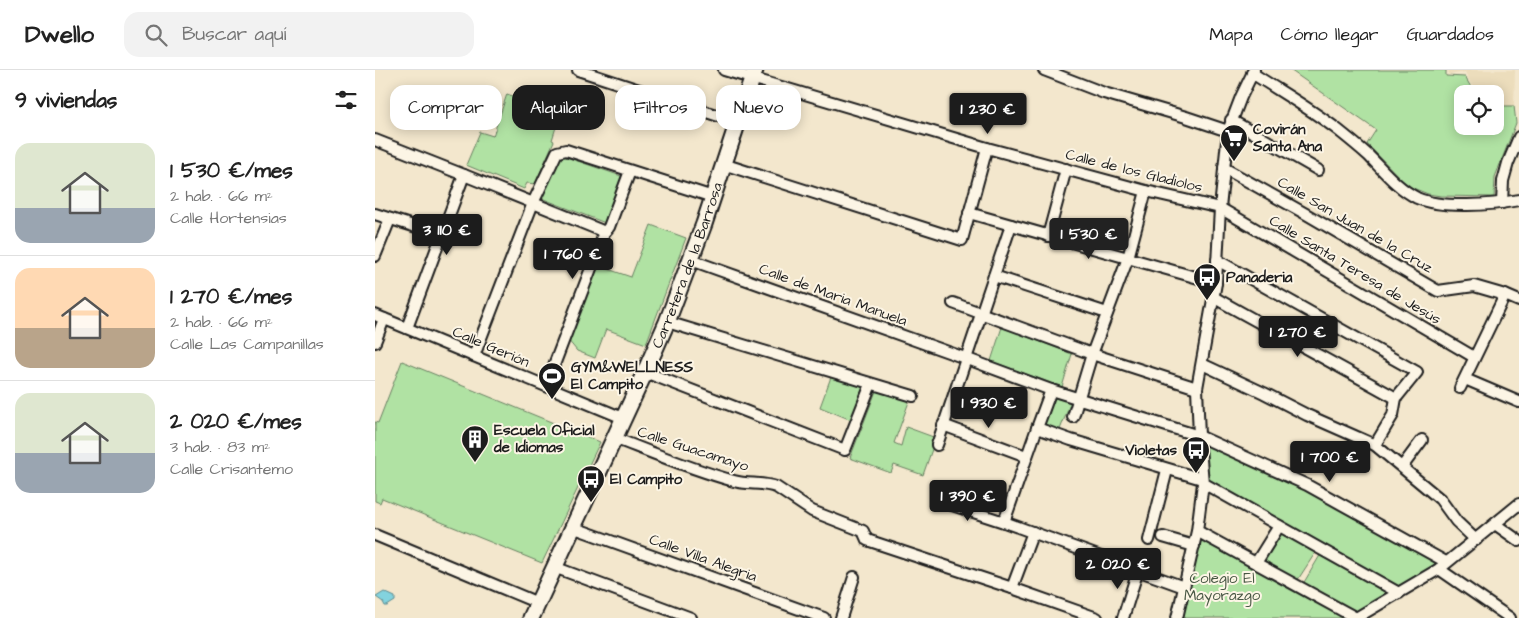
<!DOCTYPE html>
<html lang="es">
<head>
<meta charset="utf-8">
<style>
  :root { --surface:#fff; --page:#f2f2f2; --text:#222; --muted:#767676; --line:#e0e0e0; --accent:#1c1c1c }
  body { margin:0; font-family:"Architects Daughter",sans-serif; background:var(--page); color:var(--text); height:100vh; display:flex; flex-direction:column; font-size:19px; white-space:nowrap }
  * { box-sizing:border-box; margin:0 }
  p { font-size:16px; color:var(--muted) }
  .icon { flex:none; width:28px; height:28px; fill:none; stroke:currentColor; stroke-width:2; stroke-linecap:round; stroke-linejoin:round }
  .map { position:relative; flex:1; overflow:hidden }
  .sheet { display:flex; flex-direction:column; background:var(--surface); width:375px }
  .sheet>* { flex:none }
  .guide { position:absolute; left:15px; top:15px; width:475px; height:45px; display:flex; gap:10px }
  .fabs { position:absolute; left:1079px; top:15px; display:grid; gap:10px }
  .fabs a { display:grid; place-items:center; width:50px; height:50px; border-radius:10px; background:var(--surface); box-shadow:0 2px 12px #0003; font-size:25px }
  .price { position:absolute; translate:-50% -42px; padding:0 11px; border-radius:5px; background:var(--accent); color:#fff; font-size:16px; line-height:32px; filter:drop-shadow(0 1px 2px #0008) }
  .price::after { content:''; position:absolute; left:50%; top:30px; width:15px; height:11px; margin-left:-8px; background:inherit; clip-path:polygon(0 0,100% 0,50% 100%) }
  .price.on { background:#222; color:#fff }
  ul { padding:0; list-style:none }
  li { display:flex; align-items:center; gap:15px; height:125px; padding:0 15px }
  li+li { border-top:1px solid var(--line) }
  li span { display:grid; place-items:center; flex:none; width:140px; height:100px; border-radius:15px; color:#555 }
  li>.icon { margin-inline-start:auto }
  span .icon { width:60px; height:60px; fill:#fffc; stroke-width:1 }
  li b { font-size:21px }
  h2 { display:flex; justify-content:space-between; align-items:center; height:60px; padding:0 15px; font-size:21px }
  .chip { padding:0 18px; border-radius:15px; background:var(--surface); box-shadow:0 2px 12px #0003; font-size:18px; line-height:45px }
  .chip.on { background:var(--accent); color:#fff }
  header { display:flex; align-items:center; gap:30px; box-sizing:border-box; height:70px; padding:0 25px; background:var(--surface); border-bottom:1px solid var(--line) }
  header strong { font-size:24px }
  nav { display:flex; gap:28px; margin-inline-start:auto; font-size:18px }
  .search { width:350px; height:45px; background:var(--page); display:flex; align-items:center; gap:12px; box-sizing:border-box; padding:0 18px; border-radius:15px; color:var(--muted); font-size:19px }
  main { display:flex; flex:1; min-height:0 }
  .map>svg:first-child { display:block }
  .built { fill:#ecddbc }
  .green { fill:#b0e2a3; stroke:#667f60 }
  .water { fill:#83d3de; stroke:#5a8a90 }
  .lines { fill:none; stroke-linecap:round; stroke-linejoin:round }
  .street-casing { stroke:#1c1c1c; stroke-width:14 }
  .secondary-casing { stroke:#1c1c1c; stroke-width:19 }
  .street { stroke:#fcf5e5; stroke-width:10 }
  .secondary { stroke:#fcf5e5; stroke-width:15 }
  .labels { text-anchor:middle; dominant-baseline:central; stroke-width:4; stroke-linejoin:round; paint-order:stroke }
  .poi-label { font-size:15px; font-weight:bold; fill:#1c1c1c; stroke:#fcf5e5; text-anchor:start }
  .street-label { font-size:15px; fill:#1c1c1c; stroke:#fcf5e5 }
  .park-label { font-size:15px; fill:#485744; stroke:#fcf5e5 }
</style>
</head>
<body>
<header>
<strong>Dwello</strong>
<div class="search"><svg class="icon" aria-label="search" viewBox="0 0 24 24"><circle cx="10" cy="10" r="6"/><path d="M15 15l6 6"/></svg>Buscar aquí</div>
<nav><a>Mapa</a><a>Cómo llegar</a><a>Guardados</a></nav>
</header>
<main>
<section class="sheet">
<h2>9 viviendas<svg class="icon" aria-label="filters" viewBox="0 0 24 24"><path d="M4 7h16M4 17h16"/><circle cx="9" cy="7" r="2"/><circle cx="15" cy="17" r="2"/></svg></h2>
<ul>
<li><span style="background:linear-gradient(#dfe7d0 65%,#9aa5b1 0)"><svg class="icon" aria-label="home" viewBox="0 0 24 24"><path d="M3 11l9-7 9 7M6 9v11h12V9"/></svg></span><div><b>1 530 €/mes</b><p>2 hab. · 66 m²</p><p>Calle Hortensias</p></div></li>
<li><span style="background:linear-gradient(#ffd9b3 60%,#b9a48a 0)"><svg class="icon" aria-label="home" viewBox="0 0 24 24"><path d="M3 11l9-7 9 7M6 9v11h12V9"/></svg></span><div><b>1 270 €/mes</b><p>2 hab. · 66 m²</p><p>Calle Las Campanillas</p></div></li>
<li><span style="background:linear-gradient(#dfe7d0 60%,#9aa5b1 0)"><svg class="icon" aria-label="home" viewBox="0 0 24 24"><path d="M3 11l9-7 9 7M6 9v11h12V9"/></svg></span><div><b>2 020 €/mes</b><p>3 hab. · 83 m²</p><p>Calle Crisantemo</p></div></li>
</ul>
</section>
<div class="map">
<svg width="1144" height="548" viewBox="0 0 1144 548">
  <rect width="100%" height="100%" fill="#f3e7cd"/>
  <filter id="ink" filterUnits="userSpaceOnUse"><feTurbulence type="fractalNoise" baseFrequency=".02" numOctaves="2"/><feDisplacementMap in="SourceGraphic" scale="10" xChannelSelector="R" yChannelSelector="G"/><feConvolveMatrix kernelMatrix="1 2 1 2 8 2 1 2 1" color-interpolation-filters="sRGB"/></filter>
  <g filter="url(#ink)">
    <!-- built -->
    <path class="built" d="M1073 0H1140L1139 36H1120V24H1101L1090 2 1074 5Z"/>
    <!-- green -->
    <g class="green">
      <path d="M915 0H1071V6L1090 7 1100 24H1088V56H1120V36H1139L1141 53 1120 107 1119 127 1066 126 1053 124 1033 116 992 74 1001 60Z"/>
      <path d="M132 24 185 44 177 70 179 71 160 114 152 113 149 119 91 95 105 62 118 66Z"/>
      <path d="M187 87H191L255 109 238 156 166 128 185 90Z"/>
      <path d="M276 155 311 168 271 274 231 259 220 288 202 281 193 270 221 195 256 207Z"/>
      <path d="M627 257 697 284 687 317 616 291Z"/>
      <path d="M27 291 225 372 167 493 7 428 5 433 0 431V352L3 353Z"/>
      <path d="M456 307 494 319 481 352 445 337Z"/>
      <path d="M501 321 535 329 519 373 526 376 531 357 561 368 548 405 519 395 516 403 475 388Z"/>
      <path d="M678 326 696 332 684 362 669 357Z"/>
      <path d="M830 371 948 427 1067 494 1024 519 832 411Z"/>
      <path d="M907 457 944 477 922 511 885 492Z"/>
      <path d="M825 468 972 548H808Z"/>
      <path d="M947 482 1018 522 982 543 928 514Z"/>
    </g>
    <!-- water -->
    <path class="water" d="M9 522 20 527V531L12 536H10L8 532 1 527Z"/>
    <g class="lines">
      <!-- street casing -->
      <g class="street-casing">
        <g id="street">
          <path d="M203 0 362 52"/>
          <path d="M349 0 612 78 771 121 845 138 1099 287"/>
          <path d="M669 0 729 23 811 47 853 61"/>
          <path d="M877 3C906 22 936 39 963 60 973 68 983 76 993 85 1008 100 1022 118 1042 128 1066 139 1118 135 1144 130"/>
          <path d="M856 50 943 100"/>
          <path d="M0 70 89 105 225 160 227 163 228 167 171 316"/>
          <path d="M348 94 587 170 612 78"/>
          <path d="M849 98 931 144 1063 221 1099 216 1130 225 1144 231"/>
          <path d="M1127 133 1128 111 1133 93 1144 67"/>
          <path d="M594 143 841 213"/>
          <path d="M0 144 67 165"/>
          <path d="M228 164 234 157 255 101"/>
          <path d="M673 166 691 99"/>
          <path d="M0 186 15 149"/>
          <path d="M316 190 590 288 676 320 824 366 932 415 1071 492"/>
          <path d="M842 190 1042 302 1021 328 1018 345 1000 375"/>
          <path d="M619 206 732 243"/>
          <path d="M838 227 1021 328"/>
          <path d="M578 233 717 284 822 318"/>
          <path d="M0 245 248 348"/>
          <path d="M292 252 538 326"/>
          <path d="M32 258 89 105"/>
          <path d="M0 272 9 249"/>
          <path d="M99 286 158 133 182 82 191 80 338 127"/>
          <path d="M827 294 889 323 932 345 1000 375 1065 429 1081 451 1101 470"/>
          <path d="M270 302 470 380 496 314"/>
          <path d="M1090 309 1144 332"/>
          <path d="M1085 318 1130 225"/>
          <path d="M676 320 662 358 696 370 827 409"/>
          <path d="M698 347 717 284 753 188 771 121"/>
          <path d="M568 355 651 386"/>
          <path d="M239 368C278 383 318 400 359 411 373 415 387 412 401 417L437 441 488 461 492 470 637 518 722 548"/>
          <path d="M562 375 636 155"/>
          <path d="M1027 397 1047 370"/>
          <path d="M828 413 1024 523"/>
          <path d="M562 430 629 452 809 517"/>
          <path d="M629 452 662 358"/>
          <path d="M1120 454 1144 471"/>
          <path d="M197 457 449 548"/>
          <path d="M822 461 981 548"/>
          <path d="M0 465 163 533"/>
          <path d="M788 467 819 476"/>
          <path d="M774 470 792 400"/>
          <path d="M881 493 904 456"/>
          <path d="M179 497 316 548"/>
          <path d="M1064 499 1135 548"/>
          <path d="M637 518 658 462"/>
          <path d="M466 548 479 507"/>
          <path d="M748 548 763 500"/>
          <path d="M802 548 822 461 828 413 824 366 822 318 841 213 845 138 853 61 866 27 879 0"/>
          <path d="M981 548 1064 499 1144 434"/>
        </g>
      </g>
      <!-- secondary casing -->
      <g class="secondary-casing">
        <g id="secondary">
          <path id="s1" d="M156 548 270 302 292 252 329 154 380 0"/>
        </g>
      </g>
      <!-- street -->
      <use href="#street" class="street"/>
      <!-- secondary -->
      <use href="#secondary" class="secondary"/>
    </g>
  </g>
  <!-- icons -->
  <defs>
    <g id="supermarket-pin" transform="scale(1.4375)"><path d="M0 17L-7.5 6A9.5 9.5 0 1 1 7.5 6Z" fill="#1c1c1c" stroke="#fcf5e5"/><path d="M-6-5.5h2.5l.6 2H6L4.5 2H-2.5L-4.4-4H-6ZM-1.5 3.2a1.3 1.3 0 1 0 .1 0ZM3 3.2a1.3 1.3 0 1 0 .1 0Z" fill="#fff"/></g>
    <g id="bus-pin" transform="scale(1.4375)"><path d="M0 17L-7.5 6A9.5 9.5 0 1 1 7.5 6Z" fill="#1c1c1c" stroke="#fcf5e5"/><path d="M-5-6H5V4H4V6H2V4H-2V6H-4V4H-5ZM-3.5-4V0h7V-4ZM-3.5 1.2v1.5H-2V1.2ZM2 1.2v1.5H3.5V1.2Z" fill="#fff"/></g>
    <g id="stadium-pin" transform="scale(1.4375)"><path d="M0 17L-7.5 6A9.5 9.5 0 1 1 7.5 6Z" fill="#1c1c1c" stroke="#fcf5e5"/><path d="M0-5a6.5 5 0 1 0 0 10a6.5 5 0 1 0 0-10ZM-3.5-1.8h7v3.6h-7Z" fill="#fff"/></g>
    <g id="building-pin" transform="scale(1.4375)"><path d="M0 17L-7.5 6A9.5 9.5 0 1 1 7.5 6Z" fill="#1c1c1c" stroke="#fcf5e5"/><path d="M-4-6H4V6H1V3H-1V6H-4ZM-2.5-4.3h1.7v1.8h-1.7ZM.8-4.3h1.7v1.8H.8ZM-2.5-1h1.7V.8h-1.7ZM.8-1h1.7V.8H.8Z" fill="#fff"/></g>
  </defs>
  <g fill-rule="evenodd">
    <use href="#supermarket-pin" x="859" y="68"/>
    <use href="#bus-pin" x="832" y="207"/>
    <use href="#stadium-pin" x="177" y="306"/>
    <use href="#building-pin" x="100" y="369"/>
    <use href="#bus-pin" x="821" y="380"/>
    <use href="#bus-pin" x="216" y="409"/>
  </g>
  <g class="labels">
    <!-- poi labels -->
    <g class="poi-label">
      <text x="878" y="59">Covirán<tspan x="878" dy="17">Santa Ana</tspan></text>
      <text x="851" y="207">Panaderia</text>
      <text x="196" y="297">GYM&amp;WELLNESS<tspan x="196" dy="17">El Campito</tspan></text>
      <text x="119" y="360">Escuela Oficial<tspan x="119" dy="17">de Idiomas</tspan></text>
      <text x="802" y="380" text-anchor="end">Violetas</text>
      <text x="235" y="409">El Campito</text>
    </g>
    <!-- street labels -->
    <g class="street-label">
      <text transform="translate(759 101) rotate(14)">Calle de los Gladiolos</text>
      <text transform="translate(980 155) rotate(30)">Calle San Juan de la Cruz</text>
      <text stroke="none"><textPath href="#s1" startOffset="386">Carretera de la Barrosa</textPath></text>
      <text transform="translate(980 200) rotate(31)">Calle Santa Teresa de Jesús</text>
      <text transform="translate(458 225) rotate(20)">Calle de Maria Manuela</text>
      <text transform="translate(116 277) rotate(23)">Calle Gerión</text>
      <text transform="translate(318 379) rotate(18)">Calle Guacamayo</text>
      <text transform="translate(328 488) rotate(20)">Calle Villa Alegria</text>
    </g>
    <!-- park labels -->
    <g class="park-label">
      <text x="847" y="508">Colegio El<tspan x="847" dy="17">Mayorazgo</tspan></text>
    </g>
  </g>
</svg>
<div class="fabs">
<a><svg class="icon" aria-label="locate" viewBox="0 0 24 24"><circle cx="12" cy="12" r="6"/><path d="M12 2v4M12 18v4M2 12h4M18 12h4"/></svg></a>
</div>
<b class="price" style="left:613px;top:65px">1 230 €</b>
<b class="price" style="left:72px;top:186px">3 110 €</b>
<b class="price on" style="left:714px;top:190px">1 530 €</b>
<b class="price" style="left:198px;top:210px">1 760 €</b>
<b class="price" style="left:923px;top:288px">1 270 €</b>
<b class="price" style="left:614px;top:359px">1 930 €</b>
<b class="price" style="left:955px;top:413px">1 700 €</b>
<b class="price" style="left:593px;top:452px">1 390 €</b>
<b class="price" style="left:743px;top:520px">2 020 €</b>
<div class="guide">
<a class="chip">Comprar</a>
<a class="chip on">Alquilar</a>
<a class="chip">Filtros</a>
<a class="chip">Nuevo</a>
</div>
</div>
</main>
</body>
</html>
